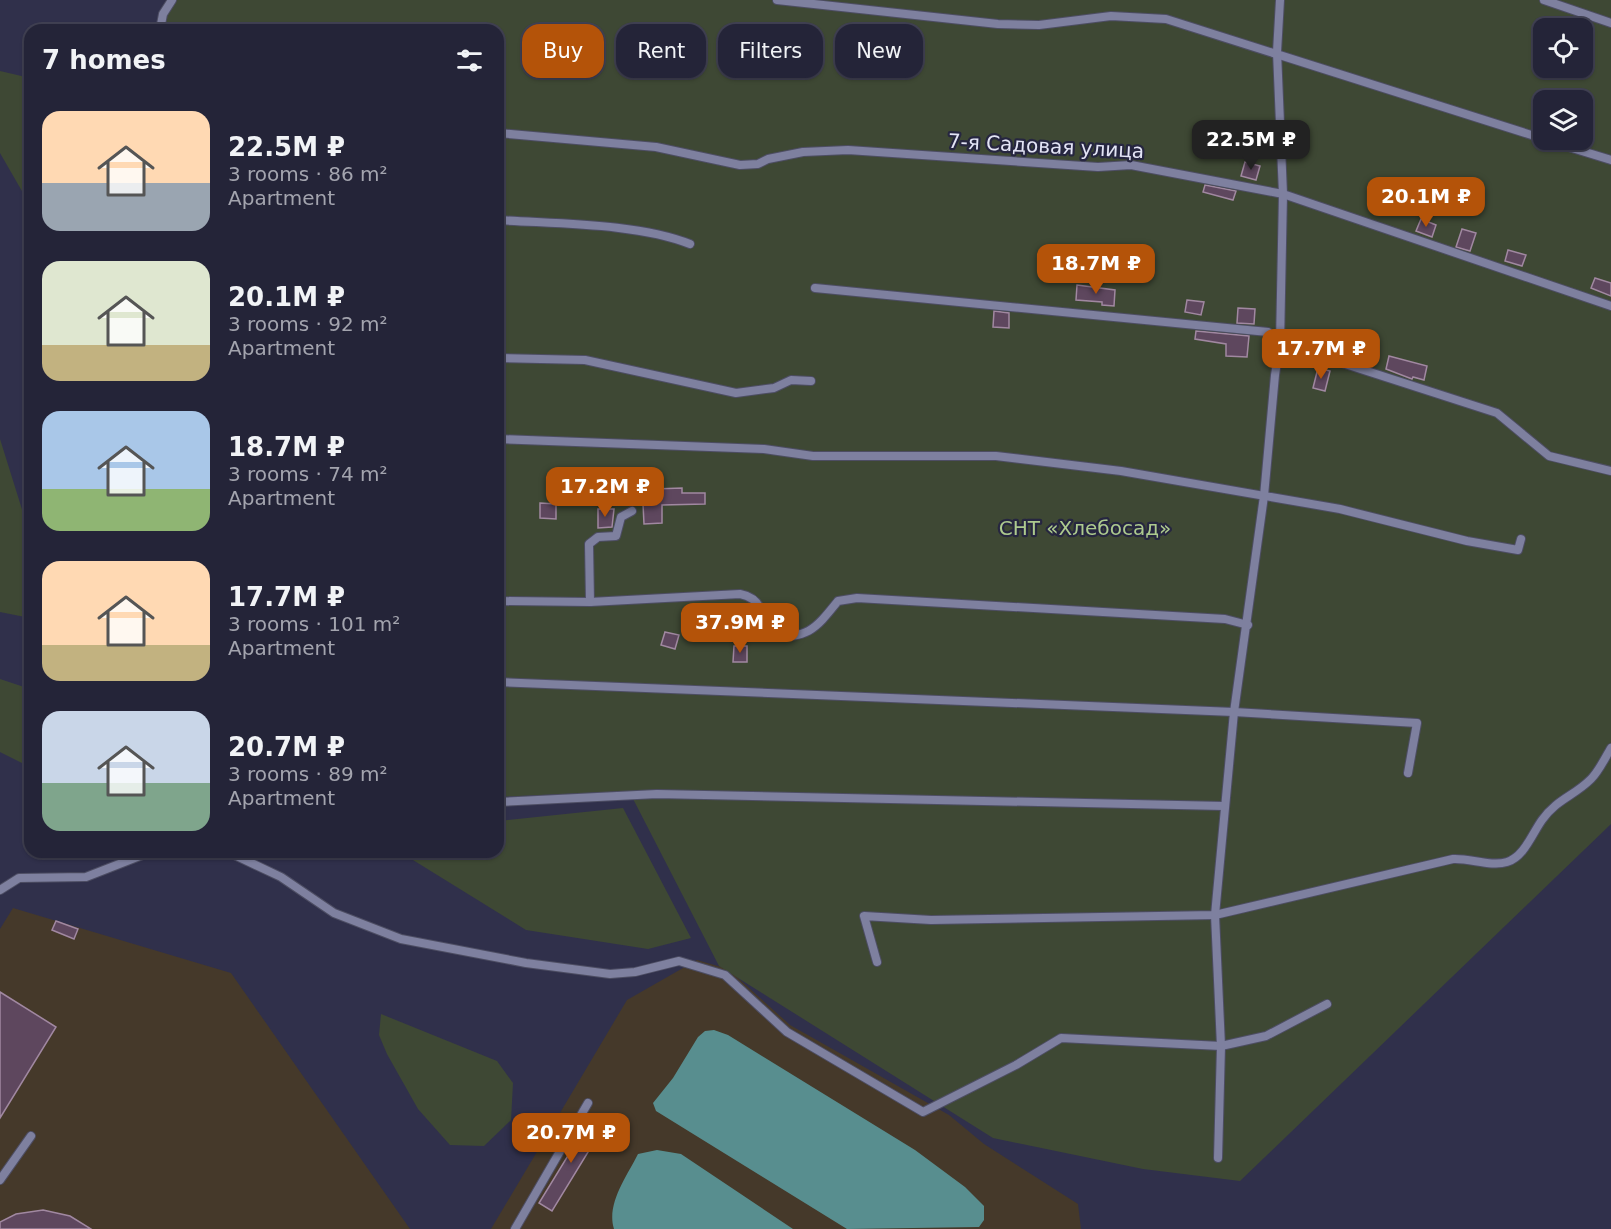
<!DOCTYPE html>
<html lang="en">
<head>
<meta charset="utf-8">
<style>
  :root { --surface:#242438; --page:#303043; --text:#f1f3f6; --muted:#a3a4ae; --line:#414153; --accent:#b45309 }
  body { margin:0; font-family:"DejaVu Sans",sans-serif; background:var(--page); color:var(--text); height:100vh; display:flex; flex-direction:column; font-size:22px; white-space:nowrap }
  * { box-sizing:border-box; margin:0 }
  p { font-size:20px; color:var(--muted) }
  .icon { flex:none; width:33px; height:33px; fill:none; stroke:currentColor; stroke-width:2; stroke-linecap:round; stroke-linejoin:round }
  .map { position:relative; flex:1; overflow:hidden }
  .side { position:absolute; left:24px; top:24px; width:480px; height:834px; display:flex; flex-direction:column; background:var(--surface); border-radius:18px; box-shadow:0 2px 4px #0004,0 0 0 2px var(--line) }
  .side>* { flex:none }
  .banner { position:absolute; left:522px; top:24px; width:570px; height:54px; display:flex; gap:12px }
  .tools { position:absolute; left:1533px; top:18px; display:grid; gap:12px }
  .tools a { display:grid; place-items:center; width:60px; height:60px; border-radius:12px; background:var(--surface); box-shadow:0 2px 4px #0004,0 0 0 2px var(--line); font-size:30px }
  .price { position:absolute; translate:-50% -51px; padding:0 14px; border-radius:12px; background:var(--accent); color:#fff; font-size:20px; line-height:39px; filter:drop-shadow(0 2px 3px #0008) }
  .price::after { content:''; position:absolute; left:50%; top:36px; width:18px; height:14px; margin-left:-9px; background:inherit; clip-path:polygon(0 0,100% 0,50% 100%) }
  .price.on { background:#222; color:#fff }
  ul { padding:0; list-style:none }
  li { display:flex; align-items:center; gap:18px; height:150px; padding:0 18px }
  li span { display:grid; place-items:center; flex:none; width:168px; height:120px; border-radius:18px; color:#555 }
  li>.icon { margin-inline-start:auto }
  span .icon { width:72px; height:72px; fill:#fffc; stroke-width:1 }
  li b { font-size:26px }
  h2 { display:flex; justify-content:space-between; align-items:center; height:72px; padding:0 18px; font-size:26px }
  .tag { padding:0 21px; border-radius:18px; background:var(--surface); box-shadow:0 2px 4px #0004,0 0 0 2px var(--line); font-size:21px; line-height:54px }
  .tag.on { background:var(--accent); color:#fff }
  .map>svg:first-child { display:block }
  .industrial { fill:#45392a }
  .green { fill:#3e4834; fill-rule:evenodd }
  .water { fill:#588e8f }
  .building { fill:#5e475e; stroke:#a188a1; stroke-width:1.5 }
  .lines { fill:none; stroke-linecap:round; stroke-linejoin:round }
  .lane-casing { stroke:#4d4d63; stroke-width:10 }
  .lane { stroke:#7e809f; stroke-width:8 }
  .labels { text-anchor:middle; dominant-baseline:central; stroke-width:4.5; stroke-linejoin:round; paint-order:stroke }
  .street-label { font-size:20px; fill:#e3e4f5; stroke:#262640 }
  .park-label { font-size:20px; fill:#adca8e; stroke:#262640 }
</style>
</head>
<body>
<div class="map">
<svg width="1611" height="1229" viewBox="0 0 1611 1229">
  <rect width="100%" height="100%" fill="#30304b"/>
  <!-- industrial -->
  <g class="industrial">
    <path d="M13 908 231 973 410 1229H0V929Z"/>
    <path d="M697 960 728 969 790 1025 949 1115 984 1144 1078 1204 1081 1229H491L627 1000Z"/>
  </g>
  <!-- green -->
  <g class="green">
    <path d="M168 0H1611V824L1240 1181 1143 1169 993 1138 719 966 629 791 498 797V30H162ZM1544 28H1582V68H1544ZM1544 100H1582V140H1544Z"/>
    <path d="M0 71 30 78V205L0 153Z"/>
    <path d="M0 439 30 535V618L0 612Z"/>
    <path d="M0 679 30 689V767L0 752Z"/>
    <path d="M623 808 691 938 648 949 526 930 400 852H498V821Z"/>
    <path d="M381 1014 497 1061 513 1083 511 1120 484 1146 450 1145 418 1109 387 1054 379 1035Z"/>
  </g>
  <!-- water -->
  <g class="water">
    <path d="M714 1030 728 1035 915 1150 965 1187 984 1206V1220L979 1227 847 1229 656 1111 653 1103 673 1078 698 1037 705 1031Z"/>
    <path d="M657 1150 681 1154 793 1229H614C606 1204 627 1176 638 1154Z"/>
  </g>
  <!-- building -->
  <g class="building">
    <path d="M1245 162 1260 166 1256 180 1241 176Z"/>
    <path d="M1205 185 1236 191 1233 200 1203 192Z"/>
    <path d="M1421 219 1436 225 1432 237 1416 231Z"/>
    <path d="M1462 229 1476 233 1470 251 1456 247Z"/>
    <path d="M1508 250 1526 255 1522 266 1505 261Z"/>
    <path d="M1595 278 1611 283V296L1591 288Z"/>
    <path d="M1077 285 1115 290 1114 306 1102 305V302L1076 300Z"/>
    <path d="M1187 300 1204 302 1201 315 1185 312Z"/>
    <path d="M1238 308 1255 309 1254 324 1237 323Z"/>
    <path d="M994 311 1009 313V328L993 327Z"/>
    <path d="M1196 331 1249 336 1247 357 1226 356V344L1195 339Z"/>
    <path d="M1340 342 1358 347 1355 359 1336 355Z"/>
    <path d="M1389 356 1427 366 1424 380 1413 377 1412 379 1386 369Z"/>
    <path d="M1318 368 1330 371 1325 391 1313 388Z"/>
    <path d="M682 488V493H705V504L662 505V523L644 524 643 504H625V490Z"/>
    <path d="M540 503 556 504V519L540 518Z"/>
    <path d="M598 509H614L612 527 598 528Z"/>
    <path d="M665 632 679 635 675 649 661 645Z"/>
    <path d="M734 646H747V662H733Z"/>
    <path d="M56 921 78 929 74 939 52 930Z"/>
    <path d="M0 992 56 1027 0 1118Z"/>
    <path d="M591 1118 604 1126 552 1211 539 1203Z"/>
    <path d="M43 1210 70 1216 91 1229H0V1222L16 1214Z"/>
  </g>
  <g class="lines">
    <!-- lane casing -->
    <g class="lane-casing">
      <g id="lane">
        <path d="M777 0 998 24 1039 25 1111 16 1166 19 1544 139"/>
        <path d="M1544 0 1611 23"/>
        <path d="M160 30 163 14 172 0"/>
        <path d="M498 133 656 147 740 165 758 164 768 159 803 152 848 150 1098 167 1131 165 1283 194 1611 306"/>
        <path d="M1546 140 1611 160"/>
        <path d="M498 220C556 224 637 223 690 244"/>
        <path d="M815 288 1268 332 1280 343 1497 413 1549 456 1611 471"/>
        <path d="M498 358 585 360 736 393 774 388 791 380 811 381"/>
        <path d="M498 439 764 449 813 456H996L1121 471 1340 509 1467 541 1518 550 1521 539"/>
        <path d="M498 601 590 602 740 594C763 598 765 619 767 637 809 637 813 632 838 601L857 598 1225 619 1248 625"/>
        <path d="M590 602 589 544 598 537 616 536 621 517 632 511"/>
        <path d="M498 682 1234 712 1417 723 1408 773"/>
        <path d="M498 802 657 794 1224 806"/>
        <path d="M228 852 281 877 334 913 401 939 526 963 610 974 635 972 679 961 725 975 787 1032 923 1112 1016 1065 1061 1038 1221 1046 1266 1036 1327 1004"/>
        <path d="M0 890 19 878 86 877 150 852"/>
        <path d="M877 962 864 916 931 920 1215 915 1453 859C1470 858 1491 867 1507 862 1524 857 1532 834 1542 820 1557 799 1574 796 1591 779 1599 771 1605 758 1611 748"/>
        <path d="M1218 1158 1221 1046 1215 915 1234 712 1264 496 1275 375 1280 343 1283 194 1277 52 1280 0"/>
        <path d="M0 1180 31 1136"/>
        <path d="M515 1229 588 1103"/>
      </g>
    </g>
    <!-- lane -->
    <use href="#lane" class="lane"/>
  </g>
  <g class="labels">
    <!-- street labels -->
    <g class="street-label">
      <text transform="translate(1046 146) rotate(3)">7-я Садовая улица</text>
    </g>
    <!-- park labels -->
    <g class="park-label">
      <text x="1085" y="528">СНТ «Хлебосад»</text>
    </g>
  </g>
</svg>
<div class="tools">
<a><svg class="icon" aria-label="locate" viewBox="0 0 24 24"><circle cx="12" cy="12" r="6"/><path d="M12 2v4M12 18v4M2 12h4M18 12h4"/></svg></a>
<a><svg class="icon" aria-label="layers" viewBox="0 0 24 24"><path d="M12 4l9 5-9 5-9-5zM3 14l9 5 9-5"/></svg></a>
</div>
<b class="price on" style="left:1251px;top:171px">22.5M ₽</b>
<b class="price" style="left:1426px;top:228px">20.1M ₽</b>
<b class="price" style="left:1096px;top:295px">18.7M ₽</b>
<b class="price" style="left:1321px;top:380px">17.7M ₽</b>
<b class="price" style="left:605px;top:518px">17.2M ₽</b>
<b class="price" style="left:740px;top:654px">37.9M ₽</b>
<b class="price" style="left:571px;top:1164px">20.7M ₽</b>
<div class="banner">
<a class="tag on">Buy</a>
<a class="tag">Rent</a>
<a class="tag">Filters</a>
<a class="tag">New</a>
</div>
<section class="side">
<h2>7 homes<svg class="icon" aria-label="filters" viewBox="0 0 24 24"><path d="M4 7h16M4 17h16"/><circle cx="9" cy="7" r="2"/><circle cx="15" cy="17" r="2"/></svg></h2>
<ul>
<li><span style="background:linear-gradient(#ffd9b3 60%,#9aa5b1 0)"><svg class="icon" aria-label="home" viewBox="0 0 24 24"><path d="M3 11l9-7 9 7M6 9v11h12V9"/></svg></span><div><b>22.5M ₽</b><p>3 rooms · 86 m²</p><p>Apartment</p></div></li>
<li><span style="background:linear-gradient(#dfe7d0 70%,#c2b280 0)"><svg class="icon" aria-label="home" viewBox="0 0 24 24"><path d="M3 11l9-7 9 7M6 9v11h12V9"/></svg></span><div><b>20.1M ₽</b><p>3 rooms · 92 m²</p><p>Apartment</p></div></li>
<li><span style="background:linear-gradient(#a9c7e8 65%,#8fb573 0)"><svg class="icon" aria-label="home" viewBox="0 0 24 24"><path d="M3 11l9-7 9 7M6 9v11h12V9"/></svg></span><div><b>18.7M ₽</b><p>3 rooms · 74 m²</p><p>Apartment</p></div></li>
<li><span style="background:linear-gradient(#ffd9b3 70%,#c2b280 0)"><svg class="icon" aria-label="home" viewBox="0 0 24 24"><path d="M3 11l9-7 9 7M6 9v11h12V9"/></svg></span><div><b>17.7M ₽</b><p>3 rooms · 101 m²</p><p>Apartment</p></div></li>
<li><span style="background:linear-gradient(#c9d6e8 60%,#7fa58c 0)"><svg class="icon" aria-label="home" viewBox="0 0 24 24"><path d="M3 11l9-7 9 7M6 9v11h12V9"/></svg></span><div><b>20.7M ₽</b><p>3 rooms · 89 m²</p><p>Apartment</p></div></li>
</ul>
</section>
</div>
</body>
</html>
